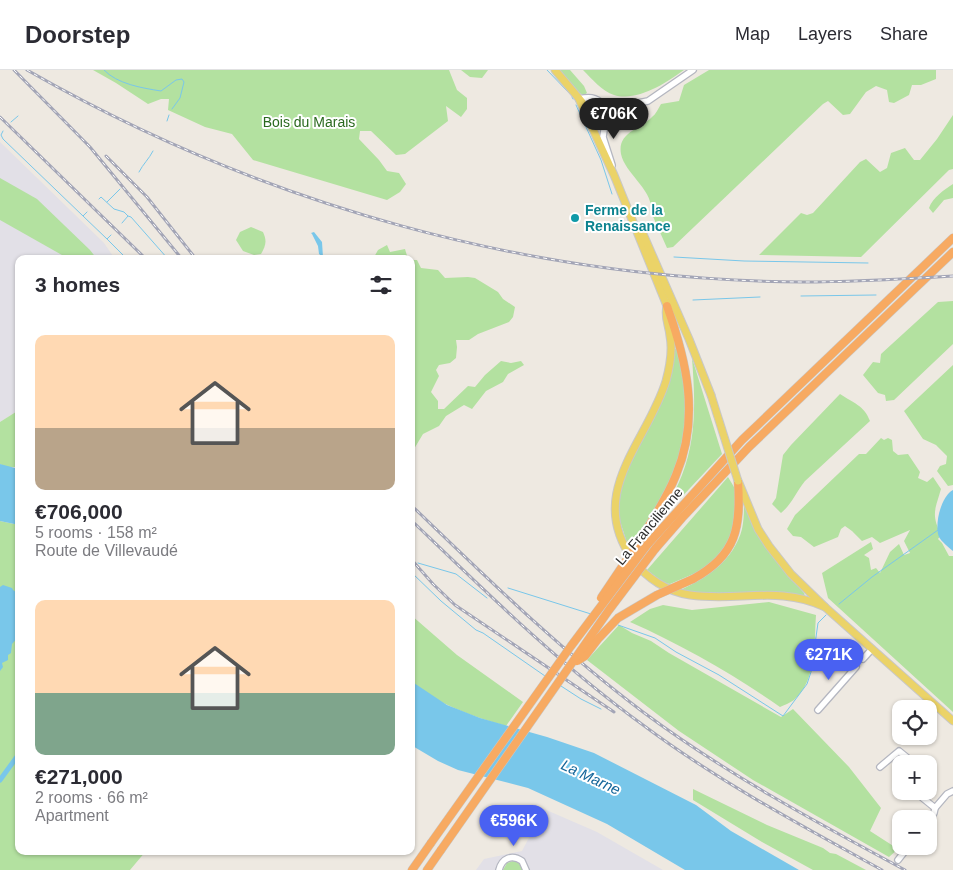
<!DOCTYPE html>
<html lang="en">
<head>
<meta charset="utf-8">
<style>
  :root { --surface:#fff; --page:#f7f7f7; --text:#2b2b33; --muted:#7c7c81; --line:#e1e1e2; --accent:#4961f2 }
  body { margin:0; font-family:Arial,sans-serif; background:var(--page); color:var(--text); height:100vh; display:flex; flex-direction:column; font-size:19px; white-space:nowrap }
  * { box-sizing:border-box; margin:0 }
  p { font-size:16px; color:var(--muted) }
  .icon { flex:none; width:28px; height:28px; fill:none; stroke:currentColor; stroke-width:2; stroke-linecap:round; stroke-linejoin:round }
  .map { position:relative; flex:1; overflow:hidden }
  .panel { position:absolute; left:15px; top:185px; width:400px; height:600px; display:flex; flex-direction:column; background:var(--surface); border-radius:10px; box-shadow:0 1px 4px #0004 }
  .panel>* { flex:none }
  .tools { position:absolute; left:892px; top:630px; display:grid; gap:10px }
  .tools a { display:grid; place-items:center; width:45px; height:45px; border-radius:10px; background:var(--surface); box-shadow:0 1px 4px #0004; font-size:25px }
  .price { position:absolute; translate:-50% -42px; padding:0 11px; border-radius:18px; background:var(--accent); color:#fff; font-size:16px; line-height:32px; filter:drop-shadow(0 1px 2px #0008) }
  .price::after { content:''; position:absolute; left:50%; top:30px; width:15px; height:11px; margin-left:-8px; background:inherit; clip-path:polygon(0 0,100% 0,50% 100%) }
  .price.selected { background:#222; color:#fff }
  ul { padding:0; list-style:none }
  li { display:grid; align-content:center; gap:10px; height:265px; padding:0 20px }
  li span { display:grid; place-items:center; height:155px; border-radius:10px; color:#555 }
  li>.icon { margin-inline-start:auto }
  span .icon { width:90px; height:90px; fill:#fffc; stroke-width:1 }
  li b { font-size:21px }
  h2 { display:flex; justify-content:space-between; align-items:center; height:60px; padding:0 20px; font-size:21px }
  header { display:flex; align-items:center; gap:30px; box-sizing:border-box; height:70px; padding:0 25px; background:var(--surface); border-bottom:1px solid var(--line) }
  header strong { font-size:24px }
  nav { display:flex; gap:28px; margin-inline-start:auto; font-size:18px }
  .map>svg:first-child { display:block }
  .industrial { fill:#e2e0e7 }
  .green { fill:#b3e1a0 }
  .water { fill:#79c7ea }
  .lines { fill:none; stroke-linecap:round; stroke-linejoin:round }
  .stream { stroke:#79c7ea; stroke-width:1 }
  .canal { stroke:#79c7ea; stroke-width:5 }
  .minor-casing { stroke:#b4b6c0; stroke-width:8 }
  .major-casing { stroke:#c8c8c8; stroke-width:9 }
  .highway-casing { stroke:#c8c8c8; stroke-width:9 }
  .minor { stroke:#fff; stroke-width:5.5 }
  .major { stroke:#ebd368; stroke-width:7 }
  .highway { stroke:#f7aa62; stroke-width:8 }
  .rail-casing { stroke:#a3a5b6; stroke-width:3 }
  .rail { stroke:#fff; stroke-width:1; stroke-dasharray:4; stroke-linecap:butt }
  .major-bridge-casing { stroke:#c8c8c8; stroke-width:9; stroke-linecap:butt }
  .highway-bridge-casing { stroke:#c8c8c8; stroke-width:9; stroke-linecap:butt }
  .major-bridge { stroke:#ebd368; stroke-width:7 }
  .highway-bridge { stroke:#f7aa62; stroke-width:8 }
  .culture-dot { fill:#0f9aa8; stroke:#fff; stroke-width:2 }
  .labels { text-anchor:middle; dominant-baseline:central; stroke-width:4; stroke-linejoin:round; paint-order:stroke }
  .park-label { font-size:14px; fill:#2a691f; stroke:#fff }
  .culture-label { font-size:14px; font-weight:bold; fill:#0d838f; stroke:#fff; text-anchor:start }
  .street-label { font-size:14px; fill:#2d2d2d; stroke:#fff }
  .water-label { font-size:15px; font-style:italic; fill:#14669a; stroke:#fff }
</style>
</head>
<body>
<header>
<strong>Doorstep</strong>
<nav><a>Map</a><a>Layers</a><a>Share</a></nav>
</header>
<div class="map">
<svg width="953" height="800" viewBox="0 0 953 800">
  <rect width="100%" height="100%" fill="#eee9e1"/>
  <!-- industrial -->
  <g class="industrial">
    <path d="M0 72 104 173 115 189H19V340L0 352Z"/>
    <path d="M544 739 597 762 663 800H476L484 789 522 781Z"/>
  </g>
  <!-- green -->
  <g class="green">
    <path d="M93 0H449L457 20 467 28V39L461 47 446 36 448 51 405 84 396 85 371 61H360L359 69 379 90 387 101 399 103 406 114 400 122 387 130 253 90 232 64 205 57 168 40 169 29H161L148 34 116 13Z"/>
    <path d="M461 0H488L482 8 470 7Z"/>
    <path d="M560 0H570L584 16 587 23 584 25 579 23Z"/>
    <path d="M583 0H684C666 13 637 32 614 25 602 21 592 9 583 0Z"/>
    <path d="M709 0H936V9L921 15H912L909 25 894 33 889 32 887 20 876 16 866 22 850 44 843 45 828 31 823 34 673 177 667 178 651 142C654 120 625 104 621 84 617 62 641 59 652 47 656 44 658 39 661 34L679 31 684 15Z"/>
    <path d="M953 45V99L949 100 861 187 759 185 801 143 807 145 813 143 860 92 866 89 880 102 887 98 891 83 905 78 914 90H920L937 69Z"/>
    <path d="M0 108 37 129 90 180 97 189H69L0 150Z"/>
    <path d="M953 114V128L944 130 933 143 929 138C933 127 944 120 953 114Z"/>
    <path d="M251 157 263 162C267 171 266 175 261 184L254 185 243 181 236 170 240 162Z"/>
    <path d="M387 175 390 182 405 179 408 189H373L378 180Z"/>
    <path d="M411 190H417L421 198 438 200 445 208 468 207 475 208 498 222 503 229 515 237 513 247 509 252 478 264 469 270H456L457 277 456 288 450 293 439 295 436 300 439 306 431 322 438 331V339H444L468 316 475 317 485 305 501 291 511 293 521 291 524 295 508 304 503 312 486 321 472 339 464 335 446 346 439 356 423 364 411 384Z"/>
    <path d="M953 231V274L894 330 886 331 885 325 878 323 863 305 873 292 880 293 881 284 938 232Z"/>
    <path d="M678 277C684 307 688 337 684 368 678 409 651 448 630 482L619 448V426L624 405 637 378 674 280Z"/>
    <path d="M692 288 722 384 660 450C667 435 676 421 682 405 697 367 695 328 692 288Z"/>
    <path d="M953 295V415L948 416 937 401 940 396 946 394 947 386 936 375 923 369 904 341Z"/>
    <path d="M840 324C853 333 864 335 870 351L805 411C796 422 792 434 781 443L772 434 776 428 783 385 791 375Z"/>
    <path d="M19 340V397H6L0 394V352Z"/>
    <path d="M881 368 884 370 888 368 892 370 893 381 898 385 908 384 920 402 918 408 927 412 933 407 941 419C935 440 931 444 941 465L938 469 942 473 949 486H953V642L828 528 822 503 871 472 873 479 864 485 869 488 871 500 876 498 880 503 890 482 899 474 904 485 910 483 904 471 910 460 880 473 872 467 862 471 852 461 845 456 841 459 838 467 814 477 801 467 793 466 787 459 795 445 859 384H866Z"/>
    <path d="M728 407 734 417 737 432 735 451 729 472 712 492 698 502 670 514 664 513 647 500Z"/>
    <path d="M744 431 761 468 771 485 804 523 805 526 781 522 715 525 680 520C707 508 734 490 742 459 744 450 744 440 744 431Z"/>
    <path d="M0 451 19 455V781H146L130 800H0Z"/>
    <path d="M769 532 816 545C814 573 817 610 794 630 790 633 784 635 780 637 733 604 682 575 630 552L650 539 663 535 692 540Z"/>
    <path d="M411 545 457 585 523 632 506 656C472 646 438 635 411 611Z"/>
    <path d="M619 555 632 563 651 571 669 583 781 647 793 639 849 697 881 738 870 761 898 779 889 787 753 710 679 661 587 590Z"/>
    <path d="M693 719 767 755 823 778 830 783 836 784 866 800H813L762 772 693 730Z"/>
    <path d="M513 791 519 793 523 800H503L507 793Z"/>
  </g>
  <!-- water -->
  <g class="water">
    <path d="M314 162 322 172 323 187 319 184 318 176 312 164 311 163Z"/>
    <path d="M0 394 19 399V455L0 451Z"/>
    <path d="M953 420V481C949 478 942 472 939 467 934 455 941 426 953 420Z"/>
    <path d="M3 515 12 518 13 520 16 522 19 521V566L12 574 11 583 8 585V590L2 593 3 597 0 601V517Z"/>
    <path d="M411 611 447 635 480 648 547 667 594 683 696 735 731 761 799 800H685L607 754 528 718 458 700 438 691 411 675Z"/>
  </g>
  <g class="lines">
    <!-- stream -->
    <g class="stream">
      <path d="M104 0C117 14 142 18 161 21L176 10 182 9 184 12 180 28 172 39"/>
      <path d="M547 0 570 24"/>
      <path d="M572 27 573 29"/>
      <path d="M576 35 601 90 612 124"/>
      <path d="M167 51 169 45"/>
      <path d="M11 52 18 46"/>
      <path d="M3 61 1 65 3 69 83 146"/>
      <path d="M139 102C143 94 149 89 153 81"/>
      <path d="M99 129 101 127 114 139 124 142 128 146 122 153"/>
      <path d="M107 132 120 119"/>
      <path d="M87 142 83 146 107 169"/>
      <path d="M128 146 131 147 168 189"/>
      <path d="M111 165 107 169 127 189"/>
      <path d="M674 187 744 191 868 193"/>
      <path d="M801 226 876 225"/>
      <path d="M693 230 760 227"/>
      <path d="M418 493 456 504 487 528"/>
      <path d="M411 502 441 531 476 560 483 563 545 606"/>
      <path d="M508 518 591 544"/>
      <path d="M839 534 872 507 938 460"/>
      <path d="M618 555 655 568 676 582 719 605 783 646 807 614 811 602 818 553 826 545"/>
      <path d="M561 616 581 629 601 639"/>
    </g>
    <!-- canal -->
    <path class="canal" d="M0 710 19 684"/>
    <!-- minor casing -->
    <g class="minor-casing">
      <g id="minor">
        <path d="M579 29C592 26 599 28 607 39L603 67 612 95"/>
        <path d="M607 39 648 31 693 0"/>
        <path d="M863 589 872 579"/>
        <path d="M818 640 856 597"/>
        <path d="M880 697 899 681 915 694"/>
        <path d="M914 721 935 738 947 724 953 721"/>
        <path d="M929 752 934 743 935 738"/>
        <path d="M898 790 909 776"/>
        <path d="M499 800C502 788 512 784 522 791L526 800"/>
      </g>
    </g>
    <!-- major casing -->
    <g class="major-casing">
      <g id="major">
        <path d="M555 0 582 32"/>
        <path d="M579 29 614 105 667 236C664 247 669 255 670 266 673 281 670 296 666 311 647 373 585 423 633 490 646 508 668 522 690 525 738 532 779 515 825 537"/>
        <path d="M640 157 689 269 711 325"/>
        <path d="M739 413 758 459 769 476 791 504 825 537 953 651"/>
      </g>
    </g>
    <!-- highway casing -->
    <g class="highway-casing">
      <g id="highway">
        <path d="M640 470C653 449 667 428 676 405 700 348 687 292 667 236"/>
        <path d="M647 475 742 370 953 168"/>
        <path d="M655 479 682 448 749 377 953 182"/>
        <path d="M693 509C737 485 741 457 738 411"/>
        <path d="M412 800 431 773"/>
        <path d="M427 800 441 780"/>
      </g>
    </g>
    <!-- minor -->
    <use href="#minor" class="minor"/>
    <!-- major -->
    <use href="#major" class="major"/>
    <!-- highway -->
    <use href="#highway" class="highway"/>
    <!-- rail casing -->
    <g class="rail-casing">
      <g id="rail">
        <path d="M14 0 90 77 182 189"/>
        <path d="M27 0C263 135 531 210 803 212 853 212 903 209 953 206"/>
        <path d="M0 47 146 189"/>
        <path d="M106 86 147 127 196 189"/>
        <path d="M411 435C486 507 559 579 643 642 725 703 814 751 905 800"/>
        <path d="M411 450C486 522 559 594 643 655 718 711 800 755 882 800"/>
        <path d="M411 489 433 514 455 535 614 642"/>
      </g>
    </g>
    <!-- rail -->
    <use href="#rail" class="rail"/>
    <!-- major-bridge casing -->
    <g class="major-bridge-casing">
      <path id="major-bridge" d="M711 325 738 411"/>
    </g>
    <!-- highway-bridge casing -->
    <g class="highway-bridge-casing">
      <g id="highway-bridge">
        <path d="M601 528 640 470"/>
        <path d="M577 591 585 586 598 569 618 548 657 525 693 509"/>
        <path d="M431 773 571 576 647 475"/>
        <path d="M441 780 609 540 655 479"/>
      </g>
    </g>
    <!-- major-bridge -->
    <use href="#major-bridge" class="major-bridge"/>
    <!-- highway-bridge -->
    <use href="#highway-bridge" class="highway-bridge"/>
  </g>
  <!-- markers -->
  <circle class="culture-dot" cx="575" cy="148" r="5"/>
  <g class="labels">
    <!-- park labels -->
    <g class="park-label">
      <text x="309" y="52">Bois du Marais</text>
    </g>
    <!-- culture labels -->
    <g class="culture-label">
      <text x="585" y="140">Ferme de la<tspan x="585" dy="16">Renaissance</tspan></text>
    </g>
    <!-- street labels -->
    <g class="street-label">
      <text transform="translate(649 456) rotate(-50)">La Francilienne</text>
    </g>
    <!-- water labels -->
    <g class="water-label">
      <text transform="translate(591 707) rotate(25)">La Marne</text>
    </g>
  </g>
</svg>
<div class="tools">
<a><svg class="icon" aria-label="locate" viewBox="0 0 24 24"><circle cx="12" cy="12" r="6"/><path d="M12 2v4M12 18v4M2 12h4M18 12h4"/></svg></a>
<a>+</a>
<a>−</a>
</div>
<b class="price selected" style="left:614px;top:70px">€706K</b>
<b class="price" style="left:829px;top:611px">€271K</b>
<b class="price" style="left:514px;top:777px">€596K</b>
<section class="panel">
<h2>3 homes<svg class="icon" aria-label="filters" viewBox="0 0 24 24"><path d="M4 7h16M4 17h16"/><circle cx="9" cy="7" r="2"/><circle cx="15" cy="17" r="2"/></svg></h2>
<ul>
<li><span style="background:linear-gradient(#ffd9b3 60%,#b9a48a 0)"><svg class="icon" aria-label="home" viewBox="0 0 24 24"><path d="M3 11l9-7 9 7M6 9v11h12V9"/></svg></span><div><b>€706,000</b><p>5 rooms · 158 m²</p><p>Route de Villevaudé</p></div></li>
<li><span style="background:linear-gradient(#ffd9b3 60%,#7fa58c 0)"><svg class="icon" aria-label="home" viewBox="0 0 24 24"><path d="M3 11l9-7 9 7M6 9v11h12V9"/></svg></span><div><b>€271,000</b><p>2 rooms · 66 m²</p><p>Apartment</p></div></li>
</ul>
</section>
</div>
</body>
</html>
